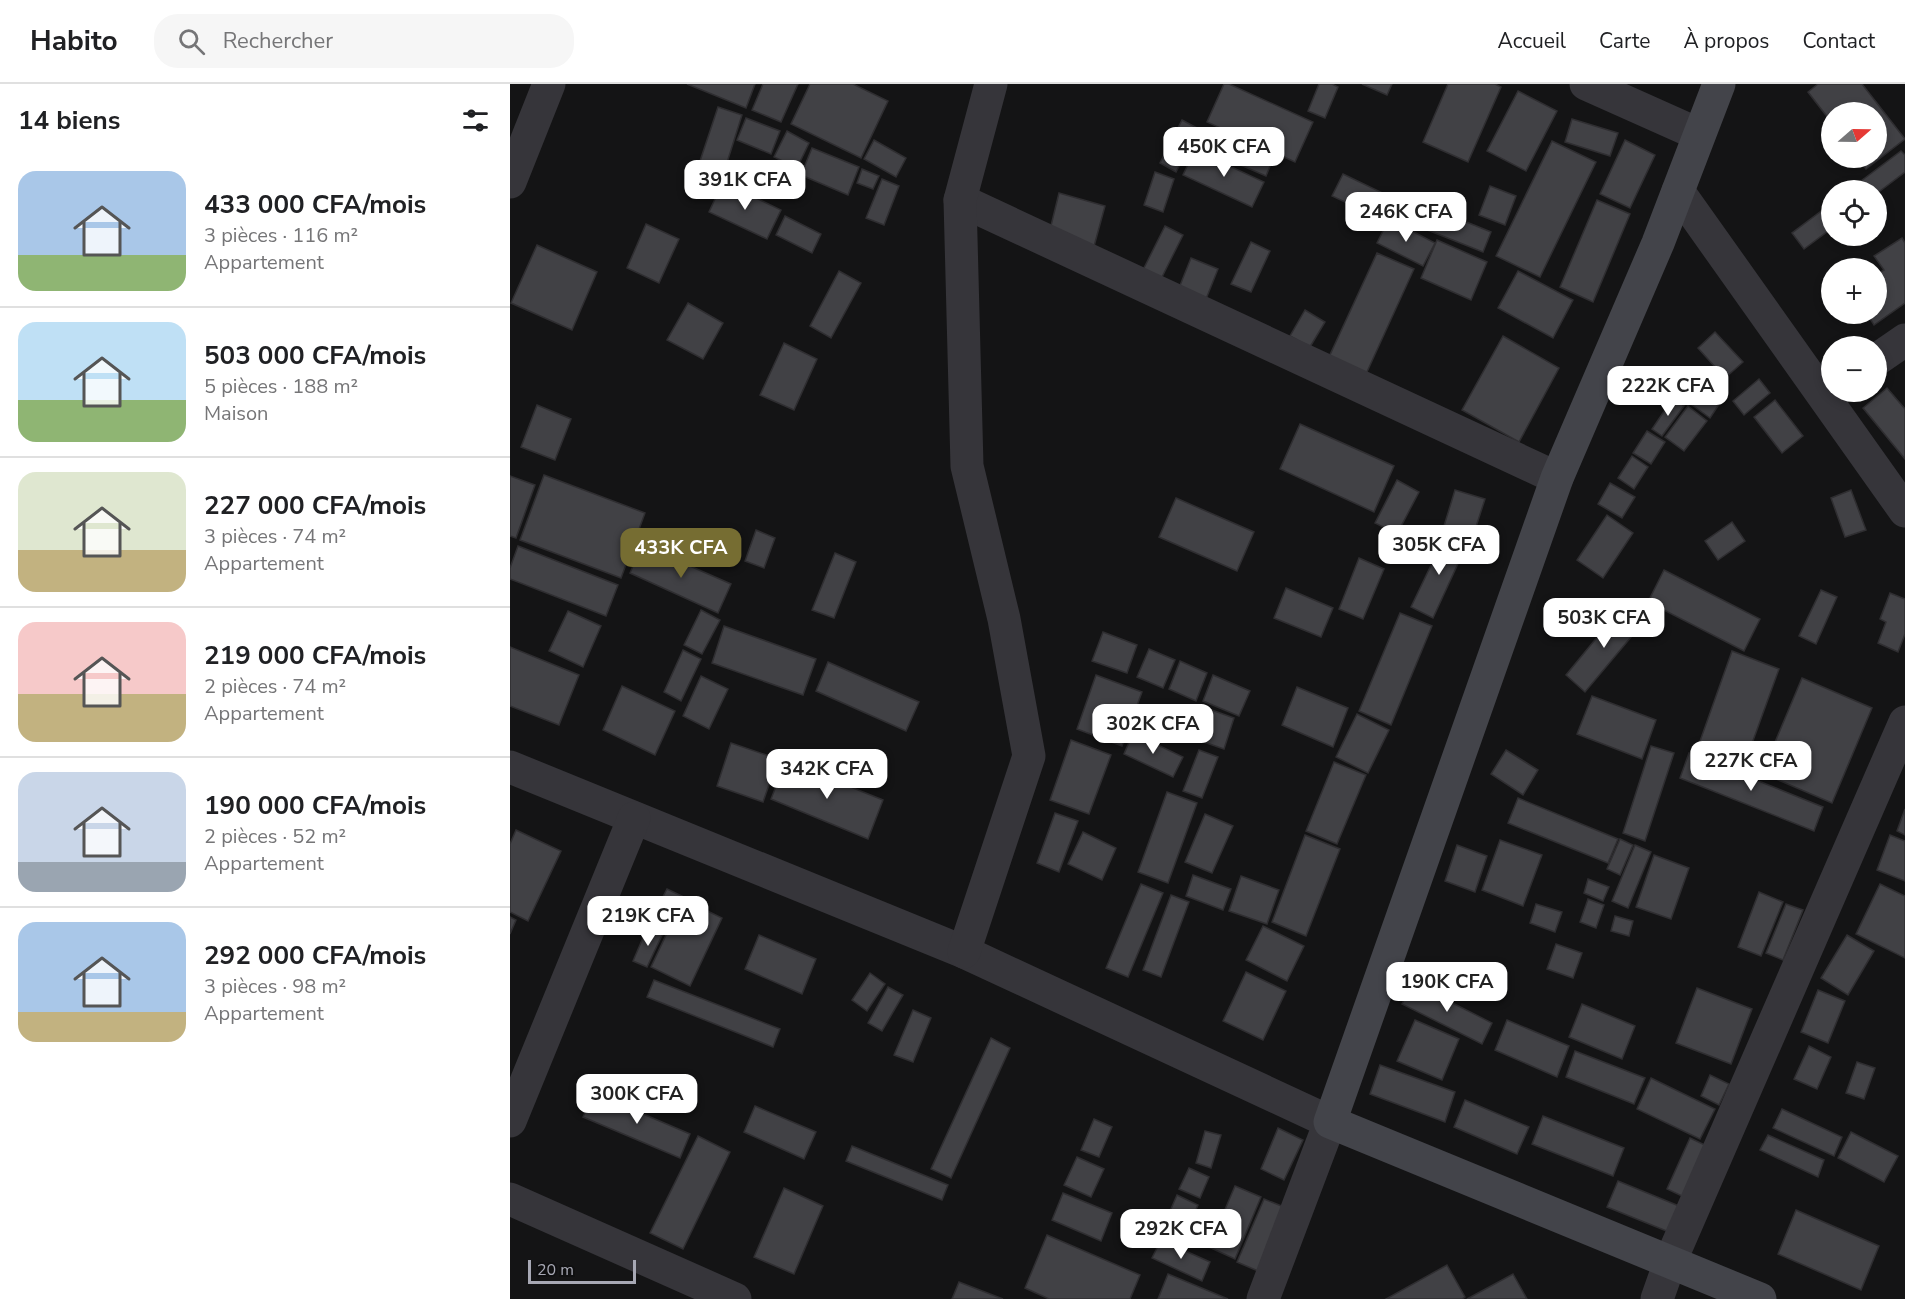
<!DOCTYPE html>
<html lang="fr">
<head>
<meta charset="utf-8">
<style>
  :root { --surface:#fff; --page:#f6f6f6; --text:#202124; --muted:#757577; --line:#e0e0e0; --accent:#766d32 }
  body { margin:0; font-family:"Nunito Sans",sans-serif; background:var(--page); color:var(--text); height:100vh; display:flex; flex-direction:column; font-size:22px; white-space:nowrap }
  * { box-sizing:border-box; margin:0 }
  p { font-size:20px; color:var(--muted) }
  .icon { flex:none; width:33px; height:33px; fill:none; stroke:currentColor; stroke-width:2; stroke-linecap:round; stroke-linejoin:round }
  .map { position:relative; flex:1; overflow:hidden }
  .side { display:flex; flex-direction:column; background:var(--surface); width:510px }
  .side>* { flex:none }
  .needle { width:39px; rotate:70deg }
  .tools { position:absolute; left:1311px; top:18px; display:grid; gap:12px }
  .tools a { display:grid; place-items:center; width:66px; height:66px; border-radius:50%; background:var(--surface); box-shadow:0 3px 9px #0003; font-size:30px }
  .scale { position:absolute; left:18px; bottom:15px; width:108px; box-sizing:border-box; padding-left:6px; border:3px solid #a7a8b4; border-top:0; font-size:16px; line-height:21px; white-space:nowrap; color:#a7a8b4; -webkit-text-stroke:4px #0f0f10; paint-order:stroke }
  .price { position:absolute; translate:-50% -51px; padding:0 14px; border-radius:12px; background:#fff; color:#222; font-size:20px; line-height:39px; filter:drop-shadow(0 2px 3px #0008) }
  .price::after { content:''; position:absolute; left:50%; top:36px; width:18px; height:14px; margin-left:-9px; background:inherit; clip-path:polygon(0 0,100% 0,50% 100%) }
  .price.on { background:var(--accent); color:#fff }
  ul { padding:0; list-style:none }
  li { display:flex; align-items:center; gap:18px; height:150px; padding:0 18px }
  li+li { border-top:2px solid var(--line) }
  li span { display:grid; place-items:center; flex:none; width:168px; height:120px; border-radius:18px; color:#555 }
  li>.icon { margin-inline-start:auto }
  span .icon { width:72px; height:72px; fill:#fffc; stroke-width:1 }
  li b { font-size:26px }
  h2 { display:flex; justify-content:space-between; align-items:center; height:72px; padding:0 18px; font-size:26px }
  header { display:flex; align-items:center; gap:36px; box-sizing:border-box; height:84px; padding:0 30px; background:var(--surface); border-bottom:2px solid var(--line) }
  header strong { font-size:28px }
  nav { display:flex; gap:33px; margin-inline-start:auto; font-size:21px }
  .search { width:420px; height:54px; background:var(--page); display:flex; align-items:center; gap:15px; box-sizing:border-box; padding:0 21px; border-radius:24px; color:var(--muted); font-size:22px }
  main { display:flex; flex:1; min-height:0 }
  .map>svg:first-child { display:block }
  .building { fill:#414145; stroke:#2f2e31; stroke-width:1.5 }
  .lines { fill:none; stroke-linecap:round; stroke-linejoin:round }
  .street { stroke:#36353a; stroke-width:33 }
  .secondary { stroke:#43444a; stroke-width:33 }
</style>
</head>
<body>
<header>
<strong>Habito</strong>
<div class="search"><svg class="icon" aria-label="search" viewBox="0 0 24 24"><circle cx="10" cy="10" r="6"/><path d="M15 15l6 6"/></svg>Rechercher</div>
<nav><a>Accueil</a><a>Carte</a><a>À propos</a><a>Contact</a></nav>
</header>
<main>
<section class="side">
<h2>14 biens<svg class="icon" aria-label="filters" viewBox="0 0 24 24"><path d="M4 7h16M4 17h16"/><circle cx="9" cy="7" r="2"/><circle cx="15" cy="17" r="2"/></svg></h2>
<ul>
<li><span style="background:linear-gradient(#a9c7e8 70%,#8fb573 0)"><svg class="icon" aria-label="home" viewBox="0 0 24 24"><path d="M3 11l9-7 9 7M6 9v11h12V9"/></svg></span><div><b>433 000 CFA/mois</b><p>3 pièces · 116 m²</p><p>Appartement</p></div></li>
<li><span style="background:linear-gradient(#bfe0f5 65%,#8fb573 0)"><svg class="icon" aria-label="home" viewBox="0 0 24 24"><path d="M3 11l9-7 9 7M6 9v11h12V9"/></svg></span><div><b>503 000 CFA/mois</b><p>5 pièces · 188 m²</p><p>Maison</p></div></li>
<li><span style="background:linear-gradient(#dfe7d0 65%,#c2b280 0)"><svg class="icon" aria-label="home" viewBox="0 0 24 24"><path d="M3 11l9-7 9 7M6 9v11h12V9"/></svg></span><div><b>227 000 CFA/mois</b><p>3 pièces · 74 m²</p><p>Appartement</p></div></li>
<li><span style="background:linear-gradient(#f6c9c9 60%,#c2b280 0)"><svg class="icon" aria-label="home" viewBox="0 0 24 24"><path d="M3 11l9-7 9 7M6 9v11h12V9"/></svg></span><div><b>219 000 CFA/mois</b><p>2 pièces · 74 m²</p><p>Appartement</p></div></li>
<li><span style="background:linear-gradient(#c9d6e8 75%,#9aa5b1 0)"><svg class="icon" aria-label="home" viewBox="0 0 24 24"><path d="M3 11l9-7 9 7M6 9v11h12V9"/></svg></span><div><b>190 000 CFA/mois</b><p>2 pièces · 52 m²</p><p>Appartement</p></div></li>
<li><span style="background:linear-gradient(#a9c7e8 75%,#c2b280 0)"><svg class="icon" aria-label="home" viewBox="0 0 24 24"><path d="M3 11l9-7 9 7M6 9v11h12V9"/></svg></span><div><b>292 000 CFA/mois</b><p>3 pièces · 98 m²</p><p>Appartement</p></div></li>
</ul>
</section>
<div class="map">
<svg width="1395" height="1215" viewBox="0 0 1395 1215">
  <rect width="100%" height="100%" fill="#141415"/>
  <!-- building -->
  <g class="building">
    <path d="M177 0H245L236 24Z"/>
    <path d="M253 0H288L271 38 242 26Z"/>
    <path d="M300 0H343L378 17 351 74 281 40Z"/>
    <path d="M714 0H719L803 38 785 78 697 38Z"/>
    <path d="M809 0H822L828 3 815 34 798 27Z"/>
    <path d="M852 0H882L877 11Z"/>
    <path d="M938 0H985L991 3 958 78 913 58Z"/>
    <path d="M1308 0H1352L1395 55 1356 85 1348 74H1366V28H1322V39L1298 8Z"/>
    <path d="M1008 7 1047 27 1016 87 977 67Z"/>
    <path d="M208 23 232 31 215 85 190 77Z"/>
    <path d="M236 34 270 47 261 70 227 56Z"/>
    <path d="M1062 35 1108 49 1100 72 1055 58Z"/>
    <path d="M672 36 689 45 666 88 650 79Z"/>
    <path d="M696 46 763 75 756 92 689 63Z"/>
    <path d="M277 47 299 59 287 84 264 73Z"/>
    <path d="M364 56 396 74 386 93 354 75Z"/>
    <path d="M1115 56 1145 71 1120 124 1090 110Z"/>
    <path d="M1042 57 1086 78 1030 193 986 172Z"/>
    <path d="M302 64 349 83 338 111 291 91Z"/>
    <path d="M685 66 754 98 742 123 673 91Z"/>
    <path d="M1391 67 1395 71V88L1366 110V106H1339Z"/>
    <path d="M352 85 369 92 363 105 347 99Z"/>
    <path d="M645 88 664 95 653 128 634 121Z"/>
    <path d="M833 90 881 113 871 135 822 112Z"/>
    <path d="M372 95 389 102 374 141 356 134Z"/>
    <path d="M213 98 271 126 257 155 199 128Z"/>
    <path d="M980 102 1006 112 995 141 969 131Z"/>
    <path d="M549 109 595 122 583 166 538 154Z"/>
    <path d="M890 111 981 148 973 168 882 132Z"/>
    <path d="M1087 116 1120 130 1083 218 1050 203Z"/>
    <path d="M1322 119V144L1294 165 1282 149Z"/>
    <path d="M275 132 311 150 302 169 266 151Z"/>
    <path d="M879 135 925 159 913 182 867 159Z"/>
    <path d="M136 140 169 155 149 199 117 184Z"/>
    <path d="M655 142 673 151 650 197 632 188Z"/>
    <path d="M1392 154 1395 159V219L1364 241 1357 230H1366V191L1374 186 1364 172Z"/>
    <path d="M927 156 977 178 961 216 911 194Z"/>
    <path d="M741 158 760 167 741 208 721 200Z"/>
    <path d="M27 161 87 188 62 246 1 219Z"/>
    <path d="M867 169 904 185 856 290 819 273Z"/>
    <path d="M681 174 708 185 696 215 669 204Z"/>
    <path d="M329 187 351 199 321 254 300 242Z"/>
    <path d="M1008 187 1063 216 1043 254 988 224Z"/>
    <path d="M178 219 213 239 193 275 157 256Z"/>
    <path d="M795 226 815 238 800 263 780 252Z"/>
    <path d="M1205 248 1233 278 1215 294 1188 264Z"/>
    <path d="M993 252 1049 284 1009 358 952 326Z"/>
    <path d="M274 259 307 275 284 326 250 311Z"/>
    <path d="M1249 295 1260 309 1234 331 1223 317Z"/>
    <path d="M1174 297 1208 322 1200 334 1166 309Z"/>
    <path d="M1377 304 1395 325V375L1353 324Z"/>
    <path d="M1163 314 1174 322 1152 352 1142 345Z"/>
    <path d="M1265 316 1293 352 1272 369 1244 333Z"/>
    <path d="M27 321 61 335 45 376 11 363Z"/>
    <path d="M1178 322 1197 337 1174 367 1155 353Z"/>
    <path d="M790 340 884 382 864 428 770 385Z"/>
    <path d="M1137 347 1155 358 1141 380 1123 369Z"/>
    <path d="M1122 372 1138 383 1124 405 1108 394Z"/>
    <path d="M34 391 135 429 111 494 10 456Z"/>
    <path d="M0 392 25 401 6 454 0 452Z"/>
    <path d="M887 396 909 408 887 450 865 439Z"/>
    <path d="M1100 399 1125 413 1112 434 1088 420Z"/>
    <path d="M945 406 975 415 963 452 934 442Z"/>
    <path d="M1341 406 1356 446 1335 453 1321 414Z"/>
    <path d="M666 414 744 448 727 487 649 453Z"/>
    <path d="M1097 431 1123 449 1093 494 1067 476Z"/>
    <path d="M1222 438 1235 457 1208 476 1195 457Z"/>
    <path d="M246 446 265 454 254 484 235 477Z"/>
    <path d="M936 450 957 460 923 534 901 523Z"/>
    <path d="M132 461 221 500 208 529 120 489Z"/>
    <path d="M8 462 108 501 96 532 0 495V484Z"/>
    <path d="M325 469 346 478 324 534 302 526Z"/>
    <path d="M849 474 874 485 853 535 829 525Z"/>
    <path d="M1154 486 1250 535 1234 567 1138 518Z"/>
    <path d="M776 504 823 524 811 553 764 534Z"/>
    <path d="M1311 506 1327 513 1306 560 1289 552Z"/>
    <path d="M1380 509 1395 515V550L1388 568 1368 559 1376 538 1370 535Z"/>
    <path d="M1112 523 1132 540 1075 608 1056 591Z"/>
    <path d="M191 526 210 536 192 570 174 561Z"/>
    <path d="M58 527 91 542 73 583 39 567Z"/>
    <path d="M890 529 922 542 881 641 849 627Z"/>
    <path d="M214 542 306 575 293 611 202 579Z"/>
    <path d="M593 548 627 561 617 589 582 577Z"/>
    <path d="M0 563 69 591 49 641 0 622Z"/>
    <path d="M639 565 665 576 653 604 627 593Z"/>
    <path d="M173 566 191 575 171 617 154 608Z"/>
    <path d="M1222 567 1269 585 1236 676 1189 660Z"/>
    <path d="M670 577 697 589 686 617 659 605Z"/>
    <path d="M318 578 409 618 396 647 306 607Z"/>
    <path d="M586 591 632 608 612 662 567 645Z"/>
    <path d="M703 591 740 607 729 632 693 617Z"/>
    <path d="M191 592 218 605 199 645 173 632Z"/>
    <path d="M1292 594 1362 624 1322 719 1252 689Z"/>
    <path d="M112 602 165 627 145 671 93 646Z"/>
    <path d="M787 603 838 624 823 663 772 641Z"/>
    <path d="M1082 612 1146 636 1132 675 1067 650Z"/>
    <path d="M696 624 724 634 714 665 685 655Z"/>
    <path d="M847 630 879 646 858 689 826 673Z"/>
    <path d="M623 649 673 673 663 693 614 670Z"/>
    <path d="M561 656 601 671 579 730 540 716Z"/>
    <path d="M221 659 268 675 253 718 207 702Z"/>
    <path d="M1141 662 1164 669 1135 757 1113 749Z"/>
    <path d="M689 666 708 673 692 714 673 707Z"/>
    <path d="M996 666 1028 686 1013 711 981 690Z"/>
    <path d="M1179 669 1313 723 1304 747 1170 694Z"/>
    <path d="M276 677 373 716 358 755 261 715Z"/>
    <path d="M824 678 856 691 827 760 796 747Z"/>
    <path d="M657 708 687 719 658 799 628 788Z"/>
    <path d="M1008 714 1108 755 1098 779 998 739Z"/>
    <path d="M1395 725V751L1387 747Z"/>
    <path d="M545 729 568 737 549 788 527 779Z"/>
    <path d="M695 730 723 742 702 789 675 778Z"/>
    <path d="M6 746 51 767 18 837 0 828V760Z"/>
    <path d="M573 748 606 764 592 796 558 780Z"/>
    <path d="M795 751 830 765 796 852 762 838Z"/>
    <path d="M1380 751 1395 757V797L1367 786Z"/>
    <path d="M1110 755 1123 761 1110 791 1097 785Z"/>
    <path d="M990 756 1032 771 1013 822 972 806Z"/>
    <path d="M947 761 977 772 965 808 935 797Z"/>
    <path d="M1125 761 1141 768 1118 824 1102 817Z"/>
    <path d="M1144 771 1179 784 1161 835 1126 823Z"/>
    <path d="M683 791 721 805 713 826 676 812Z"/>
    <path d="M731 792 769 806 757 840 719 827Z"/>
    <path d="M1078 795 1099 803 1093 817 1074 809Z"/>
    <path d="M631 800 653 809 618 893 596 884Z"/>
    <path d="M1370 800 1395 812V874L1346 850Z"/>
    <path d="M157 805 172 812 155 846 140 838Z"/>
    <path d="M1249 808 1273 818 1251 872 1228 863Z"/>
    <path d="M661 811 679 818 651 893 633 886Z"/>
    <path d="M173 815 212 834 180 902 141 883Z"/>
    <path d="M1078 815 1094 821 1086 844 1070 838Z"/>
    <path d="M1026 820 1052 828 1045 848 1020 839Z"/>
    <path d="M1276 820 1293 826 1273 876 1256 869Z"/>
    <path d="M1105 832 1123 837 1119 852 1101 847Z"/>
    <path d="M0 833 6 836 0 850Z"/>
    <path d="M138 842 153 849 137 883 123 877Z"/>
    <path d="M753 842 794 862 777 897 736 876Z"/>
    <path d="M249 851 306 875 292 910 235 885Z"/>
    <path d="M1337 851 1364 867 1338 911 1311 894Z"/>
    <path d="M1046 860 1072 869 1063 894 1037 885Z"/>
    <path d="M736 888 776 907 753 956 713 937Z"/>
    <path d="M360 889 375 900 357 927 342 916Z"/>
    <path d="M144 896 270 945 263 963 137 913Z"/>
    <path d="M903 899 982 939 972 960 892 920Z"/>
    <path d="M378 903 393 911 372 947 358 939Z"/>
    <path d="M1187 904 1242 925 1221 980 1166 959Z"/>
    <path d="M1308 906 1335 917 1318 959 1291 948Z"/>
    <path d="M1072 920 1125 942 1112 975 1059 953Z"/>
    <path d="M403 926 421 934 403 978 384 971Z"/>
    <path d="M905 936 949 955 932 996 887 977Z"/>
    <path d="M997 936 1059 962 1047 993 985 966Z"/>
    <path d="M481 954 500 964 441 1094 421 1085Z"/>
    <path d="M1299 962 1321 973 1307 1005 1284 995Z"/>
    <path d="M1065 967 1135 994 1124 1020 1056 993Z"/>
    <path d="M1347 978 1365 984 1354 1015 1336 1009Z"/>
    <path d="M870 981 945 1008 935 1038 860 1010Z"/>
    <path d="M1200 991 1219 1000 1209 1021 1191 1012Z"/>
    <path d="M1141 994 1205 1025 1190 1055 1127 1025Z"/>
    <path d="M84 1009 180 1050 170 1074 73 1033Z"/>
    <path d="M955 1016 1019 1043 1007 1070 944 1043Z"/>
    <path d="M245 1022 306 1048 294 1075 234 1048Z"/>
    <path d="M1272 1025 1332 1053 1324 1072 1263 1044Z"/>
    <path d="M1033 1032 1114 1064 1103 1092 1022 1060Z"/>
    <path d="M584 1035 602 1043 589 1073 571 1066Z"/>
    <path d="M768 1044 793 1056 774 1096 751 1085Z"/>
    <path d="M695 1047 711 1051 701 1084 686 1079Z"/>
    <path d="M1341 1048 1388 1072 1374 1098 1328 1074Z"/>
    <path d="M1258 1051 1314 1076 1308 1093 1250 1066Z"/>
    <path d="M188 1052 220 1068 173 1165 140 1149Z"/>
    <path d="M1180 1054 1197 1062 1174 1113 1157 1105Z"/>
    <path d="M342 1062 438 1101 432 1116 336 1077Z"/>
    <path d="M567 1073 594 1085 581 1113 554 1101Z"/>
    <path d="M679 1084 699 1093 690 1114 669 1105Z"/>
    <path d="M1108 1097 1169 1122 1159 1148 1097 1123Z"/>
    <path d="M725 1102 751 1113 725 1175 699 1163Z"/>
    <path d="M274 1104 313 1122 284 1190 244 1173Z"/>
    <path d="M553 1109 602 1129 591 1157 542 1136Z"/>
    <path d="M667 1111 688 1121 672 1157 651 1148Z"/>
    <path d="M754 1115 774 1123 748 1187 727 1178Z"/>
    <path d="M1286 1126 1369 1162 1351 1206 1268 1170Z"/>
    <path d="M537 1151 630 1191 620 1215H539L515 1204Z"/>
    <path d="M651 1156 700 1178 692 1197 642 1174Z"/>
    <path d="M937 1181 955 1213 952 1215H876Z"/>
    <path d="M658 1190 718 1215H648Z"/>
    <path d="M1003 1190 1017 1215H957Z"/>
    <path d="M449 1198 493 1215H442Z"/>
  </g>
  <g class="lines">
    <!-- street -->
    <g class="street">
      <path d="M1076 0 1188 50"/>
      <path d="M0 98 39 0"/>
      <path d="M1168 107 1395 427"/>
      <path d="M450 116 1047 394"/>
      <path d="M1366 276 1395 256"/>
      <path d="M0 683 454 868 820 1038 753 1215"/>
      <path d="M454 868 519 672 494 535 457 382 450 116 481 0"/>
      <path d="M0 1037 124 734"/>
      <path d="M0 1115 225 1215"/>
      <path d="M1147 1215 1160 1178 1395 638"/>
    </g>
    <!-- secondary -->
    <path class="secondary" d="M1209 0 1148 159 1047 394 820 1038 1250 1215"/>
  </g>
</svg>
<div class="tools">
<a><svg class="needle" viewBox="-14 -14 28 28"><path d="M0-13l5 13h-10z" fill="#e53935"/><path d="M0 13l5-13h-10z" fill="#757577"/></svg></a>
<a><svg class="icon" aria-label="locate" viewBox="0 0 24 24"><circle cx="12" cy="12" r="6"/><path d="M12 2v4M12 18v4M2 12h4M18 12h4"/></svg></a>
<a>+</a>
<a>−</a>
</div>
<div class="scale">20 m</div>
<b class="price" style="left:714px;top:94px">450K CFA</b>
<b class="price" style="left:235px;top:127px">391K CFA</b>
<b class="price" style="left:896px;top:159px">246K CFA</b>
<b class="price" style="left:1158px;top:333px">222K CFA</b>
<b class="price" style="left:929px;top:492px">305K CFA</b>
<b class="price on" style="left:171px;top:495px">433K CFA</b>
<b class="price" style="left:1094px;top:565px">503K CFA</b>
<b class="price" style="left:643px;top:671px">302K CFA</b>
<b class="price" style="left:1241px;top:708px">227K CFA</b>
<b class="price" style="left:317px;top:716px">342K CFA</b>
<b class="price" style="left:138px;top:863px">219K CFA</b>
<b class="price" style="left:937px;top:929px">190K CFA</b>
<b class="price" style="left:127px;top:1041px">300K CFA</b>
<b class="price" style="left:671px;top:1176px">292K CFA</b>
</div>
</main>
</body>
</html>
